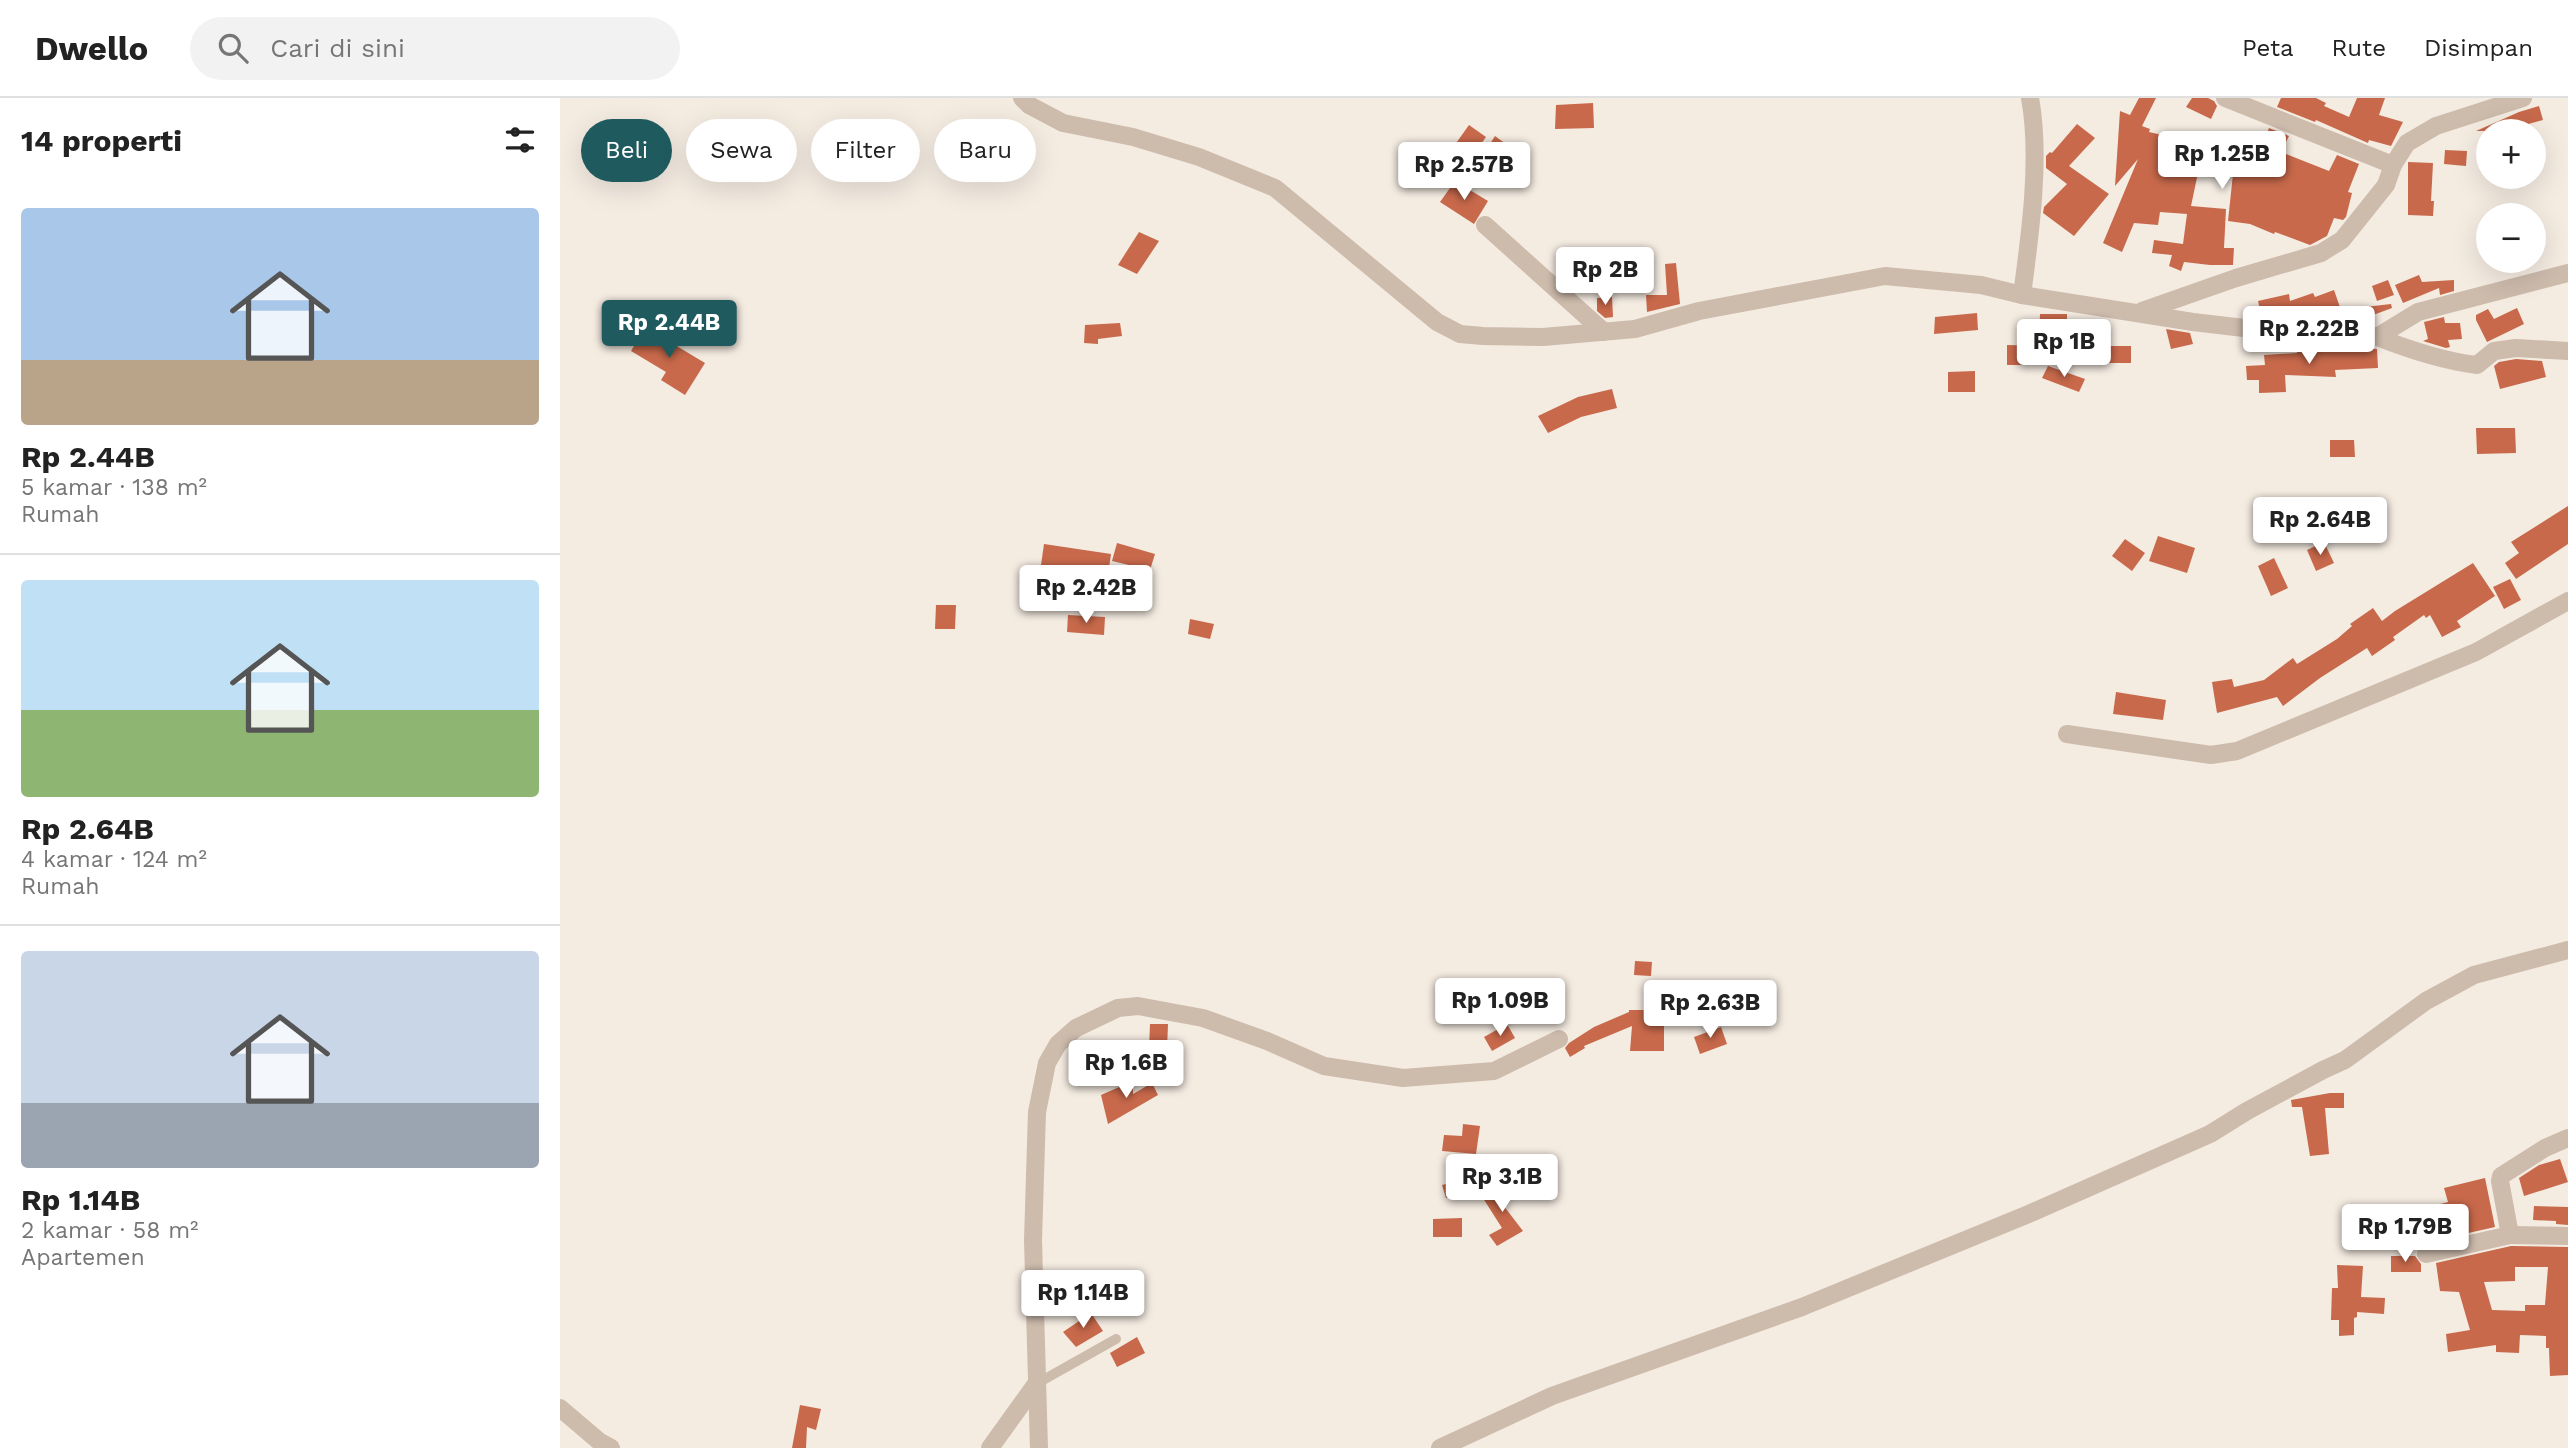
<!DOCTYPE html>
<html lang="id">
<head>
<meta charset="utf-8">
<style>
  :root { --surface:#fff; --page:#f2f2f2; --text:#222; --muted:#767676; --line:#e0e0e0; --accent:#1f5a5e }
  body { margin:0; font-family:"Work Sans",sans-serif; background:var(--page); color:var(--text); height:100vh; display:flex; flex-direction:column; font-size:26px; white-space:nowrap }
  * { box-sizing:border-box; margin:0 }
  p { font-size:23px; color:var(--muted) }
  .icon { flex:none; width:38px; height:38px; fill:none; stroke:currentColor; stroke-width:2; stroke-linecap:round; stroke-linejoin:round }
  .map { position:relative; flex:1; overflow:hidden }
  .details { display:flex; flex-direction:column; background:var(--surface); width:560px }
  .details>* { flex:none }
  .guide { position:absolute; left:21px; top:21px; width:665px; height:63px; display:flex; gap:14px }
  .buttons { position:absolute; left:1916px; top:21px; display:grid; gap:14px }
  .buttons a { display:grid; place-items:center; width:70px; height:70px; border-radius:50%; background:var(--surface); box-shadow:0 7px 28px #0002; font-size:35px }
  .price { position:absolute; translate:-50% -60px; padding:0 16px; border-radius:7px; background:#fff; color:#222; font-size:23px; line-height:46px; filter:drop-shadow(0 2px 4px #0008) }
  .price::after { content:''; position:absolute; left:50%; top:42px; width:21px; height:16px; margin-left:-10px; background:inherit; clip-path:polygon(0 0,100% 0,50% 100%) }
  .price.on { background:var(--accent); color:#fff }
  ul { padding:0; list-style:none }
  li { display:grid; align-content:center; gap:14px; height:371px; padding:0 21px }
  li+li { border-top:2px solid var(--line) }
  li span { display:grid; place-items:center; height:217px; border-radius:7px; color:#555 }
  li>.icon { margin-inline-start:auto }
  span .icon { width:126px; height:126px; fill:#fffc; stroke-width:1 }
  li b { font-size:30px }
  h2 { display:flex; justify-content:space-between; align-items:center; height:84px; padding:0 21px; font-size:30px }
  .pill { padding:0 24px; border-radius:32px; background:var(--surface); box-shadow:0 7px 28px #0002; font-size:24px; line-height:63px }
  .pill.on { background:var(--accent); color:#fff }
  header { display:flex; align-items:center; gap:42px; box-sizing:border-box; height:98px; padding:0 35px; background:var(--surface); border-bottom:2px solid var(--line) }
  header strong { font-size:33px }
  nav { display:flex; gap:38px; margin-inline-start:auto; font-size:24px }
  .search { width:490px; height:63px; background:var(--page); display:flex; align-items:center; gap:18px; box-sizing:border-box; padding:0 24px; border-radius:38px; color:var(--muted); font-size:26px }
  main { display:flex; flex:1; min-height:0 }
  .map>svg:first-child { display:block }
  .building { fill:#c8694b; fill-rule:evenodd }
  .lines { fill:none; stroke-linecap:round; stroke-linejoin:round }
  .lane { stroke:#cdbbac; stroke-width:10 }
  .street { stroke:#cdbbac; stroke-width:18 }
</style>
</head>
<body>
<header>
<strong>Dwello</strong>
<div class="search"><svg class="icon" aria-label="search" viewBox="0 0 24 24"><circle cx="10" cy="10" r="6"/><path d="M15 15l6 6"/></svg>Cari di sini</div>
<nav><a>Peta</a><a>Rute</a><a>Disimpan</a></nav>
</header>
<main>
<section class="details">
<h2>14 properti<svg class="icon" aria-label="filters" viewBox="0 0 24 24"><path d="M4 7h16M4 17h16"/><circle cx="9" cy="7" r="2"/><circle cx="15" cy="17" r="2"/></svg></h2>
<ul>
<li><span style="background:linear-gradient(#a9c7e8 70%,#b9a48a 0)"><svg class="icon" aria-label="home" viewBox="0 0 24 24"><path d="M3 11l9-7 9 7M6 9v11h12V9"/></svg></span><div><b>Rp 2.44B</b><p>5 kamar · 138 m²</p><p>Rumah</p></div></li>
<li><span style="background:linear-gradient(#bfe0f5 60%,#8fb573 0)"><svg class="icon" aria-label="home" viewBox="0 0 24 24"><path d="M3 11l9-7 9 7M6 9v11h12V9"/></svg></span><div><b>Rp 2.64B</b><p>4 kamar · 124 m²</p><p>Rumah</p></div></li>
<li><span style="background:linear-gradient(#c9d6e8 70%,#9aa5b1 0)"><svg class="icon" aria-label="home" viewBox="0 0 24 24"><path d="M3 11l9-7 9 7M6 9v11h12V9"/></svg></span><div><b>Rp 1.14B</b><p>2 kamar · 58 m²</p><p>Apartemen</p></div></li>
</ul>
</section>
<div class="map">
<svg width="2008" height="1350" viewBox="0 0 2008 1350">
  <rect width="100%" height="100%" fill="#f4ebe1"/>
  <!-- building -->
  <g class="building">
    <path d="M1579 0H1596L1582 28 1590 31 1589 34 1628 43 1627 47 1688 59 1692 48 1700 51 1709 30 1729 38 1721 54 1769 73 1777 57 1799 66 1788 94 1792 95 1786 119 1783 122 1774 120 1767 138 1750 147 1715 134 1714 136 1690 126 1668 123 1673 76 1639 70 1631 108 1666 111 1664 150H1674L1673 167H1650L1624 164 1621 173 1609 168 1612 157 1592 155 1594 142 1623 146 1627 116 1600 114 1598 127 1574 125 1562 154 1543 145 1578 61 1555 88 1560 13 1570 17Z"/>
    <path d="M1632 0H1648L1654 3 1657 8 1651 21 1626 9Z"/>
    <path d="M1721 0H1756L1766 5 1764 8 1789 19 1797 0H1825L1819 17 1843 24 1831 48 1809 42 1808 45 1756 22 1755 24 1717 9Z"/>
    <path d="M1033 5 1034 30 995 31 996 7Z"/>
    <path d="M1979 8 1983 22 1961 28 1962 33H1916L1959 14Z"/>
    <path d="M1517 26 1535 40 1509 68 1549 96 1514 138 1483 115 1484 109 1507 86 1486 70V58L1490 54 1492 55Z"/>
    <path d="M909 27 926 39 911 60 894 48Z"/>
    <path d="M935 38 953 51 942 64 926 52Z"/>
    <path d="M1885 52 1907 53 1906 68 1884 66Z"/>
    <path d="M1848 64 1873 65 1871 103H1874L1873 118 1848 117Z"/>
    <path d="M895 83 928 103 914 126 880 104Z"/>
    <path d="M579 134 599 143 577 176 558 167Z"/>
    <path d="M1116 165 1120 206 1087 214 1086 197H1107L1105 166Z"/>
    <path d="M1859 177 1862 184 1894 182V193L1880 197 1879 190 1843 205 1835 187Z"/>
    <path d="M1828 182 1834 197 1817 203 1812 188Z"/>
    <path d="M1774 192 1783 218 1757 225 1738 224 1737 221 1726 223 1702 221 1698 203 1729 196 1730 203 1753 195 1755 199Z"/>
    <path d="M1052 199 1053 219 1045 220 1037 213V200Z"/>
    <path d="M1831 206 1832 210 1789 226 1787 211Z"/>
    <path d="M1957 210 1964 226 1927 244 1916 222V217L1928 211 1934 221Z"/>
    <path d="M1417 215 1418 232 1374 236 1375 219Z"/>
    <path d="M1480 216H1507V240L1479 239Z"/>
    <path d="M1884 219 1885 225H1900L1902 241 1888 242 1890 249 1886 250 1863 243 1868 241 1864 224Z"/>
    <path d="M560 225 562 238 538 241V246L524 245 525 227Z"/>
    <path d="M85 229 145 265 125 297 101 282 106 274 71 253Z"/>
    <path d="M1606 231 1630 235 1633 246 1611 251Z"/>
    <path d="M1447 247 1481 248V267H1447Z"/>
    <rect x="1539" y="248" width="32" height="17"/>
    <path d="M1782 249 1817 251 1818 270 1775 272 1776 279 1725 277 1726 294 1699 295V282H1687L1686 268 1705 267 1704 257 1737 255V251H1753V253L1782 252Z"/>
    <path d="M1956 261 1982 263 1986 279 1940 291 1934 268 1939 264Z"/>
    <path d="M1488 268 1525 281 1519 294 1482 280Z"/>
    <path d="M1415 273V294H1388V274Z"/>
    <path d="M1052 291 1057 310 1021 319 988 335 978 318 1018 299Z"/>
    <path d="M1916 330H1955L1956 355 1917 356Z"/>
    <path d="M1770 342H1794L1795 359H1770Z"/>
    <path d="M2008 408V446L1956 481 1945 465 1959 455 1951 444Z"/>
    <path d="M1598 438 1635 450 1627 475 1589 463Z"/>
    <path d="M1565 441 1585 455 1572 473 1552 458Z"/>
    <path d="M1764 444 1774 465 1756 473 1747 452Z"/>
    <path d="M557 445 595 456 590 472 552 463Z"/>
    <path d="M484 446 551 456 548 477 481 467Z"/>
    <path d="M1714 460 1728 490 1711 498 1698 468Z"/>
    <path d="M1913 465 1935 498 1897 523 1901 529 1882 539 1870 517 1866 520 1864 517 1833 539 1835 542 1812 558 1807 550 1760 580 1723 608 1717 599 1657 615 1652 584 1672 581 1674 589 1704 582 1733 560 1737 566 1777 541 1792 528 1790 526 1813 510 1822 523 1835 513Z"/>
    <path d="M1950 481 1961 502 1944 511 1933 489Z"/>
    <path d="M376 507H396L395 531H375Z"/>
    <path d="M508 517 545 519 544 537 507 534Z"/>
    <path d="M630 521 654 526 650 541 628 536Z"/>
    <path d="M1556 594 1606 602 1603 622 1553 616Z"/>
    <path d="M1075 863 1092 864 1091 878 1074 877Z"/>
    <path d="M1130 888 1152 908 1141 920 1120 900Z"/>
    <path d="M1069 912H1108L1099 916 1100 928H1104V953H1070L1072 928 1024 948 1025 950 1010 959 1005 950 1009 945 1034 929 1069 914Z"/>
    <path d="M590 926H608L607 952H589Z"/>
    <path d="M947 926 955 940 932 953 924 939Z"/>
    <path d="M1161 929 1167 946 1140 956 1134 939Z"/>
    <path d="M573 983V996L592 985 598 997 548 1026 541 997Z"/>
    <path d="M1770 995H1784V1010H1765L1769 1056 1750 1058 1742 1009H1732L1731 1002Z"/>
    <path d="M903 1026 920 1028 916 1056 882 1053 884 1037 902 1038Z"/>
    <path d="M2000 1061 2008 1084 1964 1098 1959 1080 1979 1067Z"/>
    <path d="M1925 1080 1935 1129 1873 1143 1872 1140 1862 1141 1854 1113 1888 1104 1884 1090Z"/>
    <path d="M902 1082V1096L886 1100 882 1087Z"/>
    <path d="M946 1083 954 1095 940 1103 963 1133 937 1148 929 1137 942 1130 921 1097Z"/>
    <path d="M1974 1108 2008 1109V1127L1996 1126V1123L1973 1122Z"/>
    <path d="M902 1120V1139H873V1121Z"/>
    <path d="M1827 1120 1830 1134 1810 1138 1807 1124Z"/>
    <path d="M1798 1124 1801 1137 1786 1140 1783 1127Z"/>
    <path d="M1951 1148 2008 1149V1277L1990 1278 1989 1250H1986V1238L1960 1237 1959 1255 1936 1254V1247L1888 1254 1886 1236 1910 1232 1899 1194 1880 1193 1876 1165ZM1955 1169H1988L1985 1207H1965V1213L1932 1212 1924 1184 1955 1183Z"/>
    <path d="M1831 1158H1855L1861 1166V1174H1831Z"/>
    <path d="M1777 1167 1803 1168 1801 1199 1825 1200 1824 1216 1797 1214V1219L1794 1220V1237L1779 1238V1222H1771L1772 1190H1778Z"/>
    <path d="M531 1215 543 1233 516 1249 503 1234Z"/>
    <path d="M577 1239 585 1255 557 1269 550 1255Z"/>
    <path d="M240 1307 261 1311 256 1332 247 1329 246 1350H232Z"/>
  </g>
  <g class="lines">
    <!-- lane -->
    <path class="lane" d="M476 1286 556 1241"/>
    <!-- street -->
    <g class="street">
      <path d="M462 0 469 7 503 25 573 39 639 59 715 90 877 224 900 236 923 238 983 239 1075 231 1139 213 1325 178 1421 187 1462 197 1633 224 1718 234 1817 239 1858 214 2008 175"/>
      <path d="M1665 0 1833 67"/>
      <path d="M925 127 1044 234"/>
      <path d="M1462 197C1470 138 1481 59 1470 0"/>
      <path d="M1582 213 1676 180 1761 155 1782 142 1826 87 1833 67 1847 45 1876 28 1963 0"/>
      <path d="M1817 239C1850 252 1883 263 1917 267L1934 253 1956 250 2008 253"/>
      <path d="M1507 636 1651 657 1677 653 1916 554 2008 503"/>
      <path d="M1950 1137 2008 1138"/>
      <path d="M1866 1156 1950 1137 1940 1083 1941 1078 1985 1050 2008 1040"/>
      <path d="M0 1310 40 1344 51 1350"/>
      <path d="M430 1350 476 1286"/>
      <path d="M479 1350 473 1142 477 1014 487 965 498 946 516 930 558 910 578 908 643 920 707 943 764 968 843 980 934 973 999 941"/>
      <path d="M880 1350 992 1298 1242 1209 1471 1115 1650 1036 1687 1013 1763 972 1785 962 1866 903 1914 877 2008 852"/>
    </g>
  </g>
</svg>
<div class="buttons">
<a>+</a>
<a>−</a>
</div>
<b class="price" style="left:1662px;top:93px">Rp 1.25B</b>
<b class="price" style="left:904px;top:104px">Rp 2.57B</b>
<b class="price" style="left:1045px;top:209px">Rp 2B</b>
<b class="price on" style="left:109px;top:262px">Rp 2.44B</b>
<b class="price" style="left:1749px;top:268px">Rp 2.22B</b>
<b class="price" style="left:1504px;top:281px">Rp 1B</b>
<b class="price" style="left:1760px;top:459px">Rp 2.64B</b>
<b class="price" style="left:526px;top:527px">Rp 2.42B</b>
<b class="price" style="left:940px;top:940px">Rp 1.09B</b>
<b class="price" style="left:1150px;top:942px">Rp 2.63B</b>
<b class="price" style="left:566px;top:1002px">Rp 1.6B</b>
<b class="price" style="left:942px;top:1116px">Rp 3.1B</b>
<b class="price" style="left:1845px;top:1166px">Rp 1.79B</b>
<b class="price" style="left:523px;top:1232px">Rp 1.14B</b>
<div class="guide">
<a class="pill on">Beli</a>
<a class="pill">Sewa</a>
<a class="pill">Filter</a>
<a class="pill">Baru</a>
</div>
</div>
</main>
</body>
</html>
